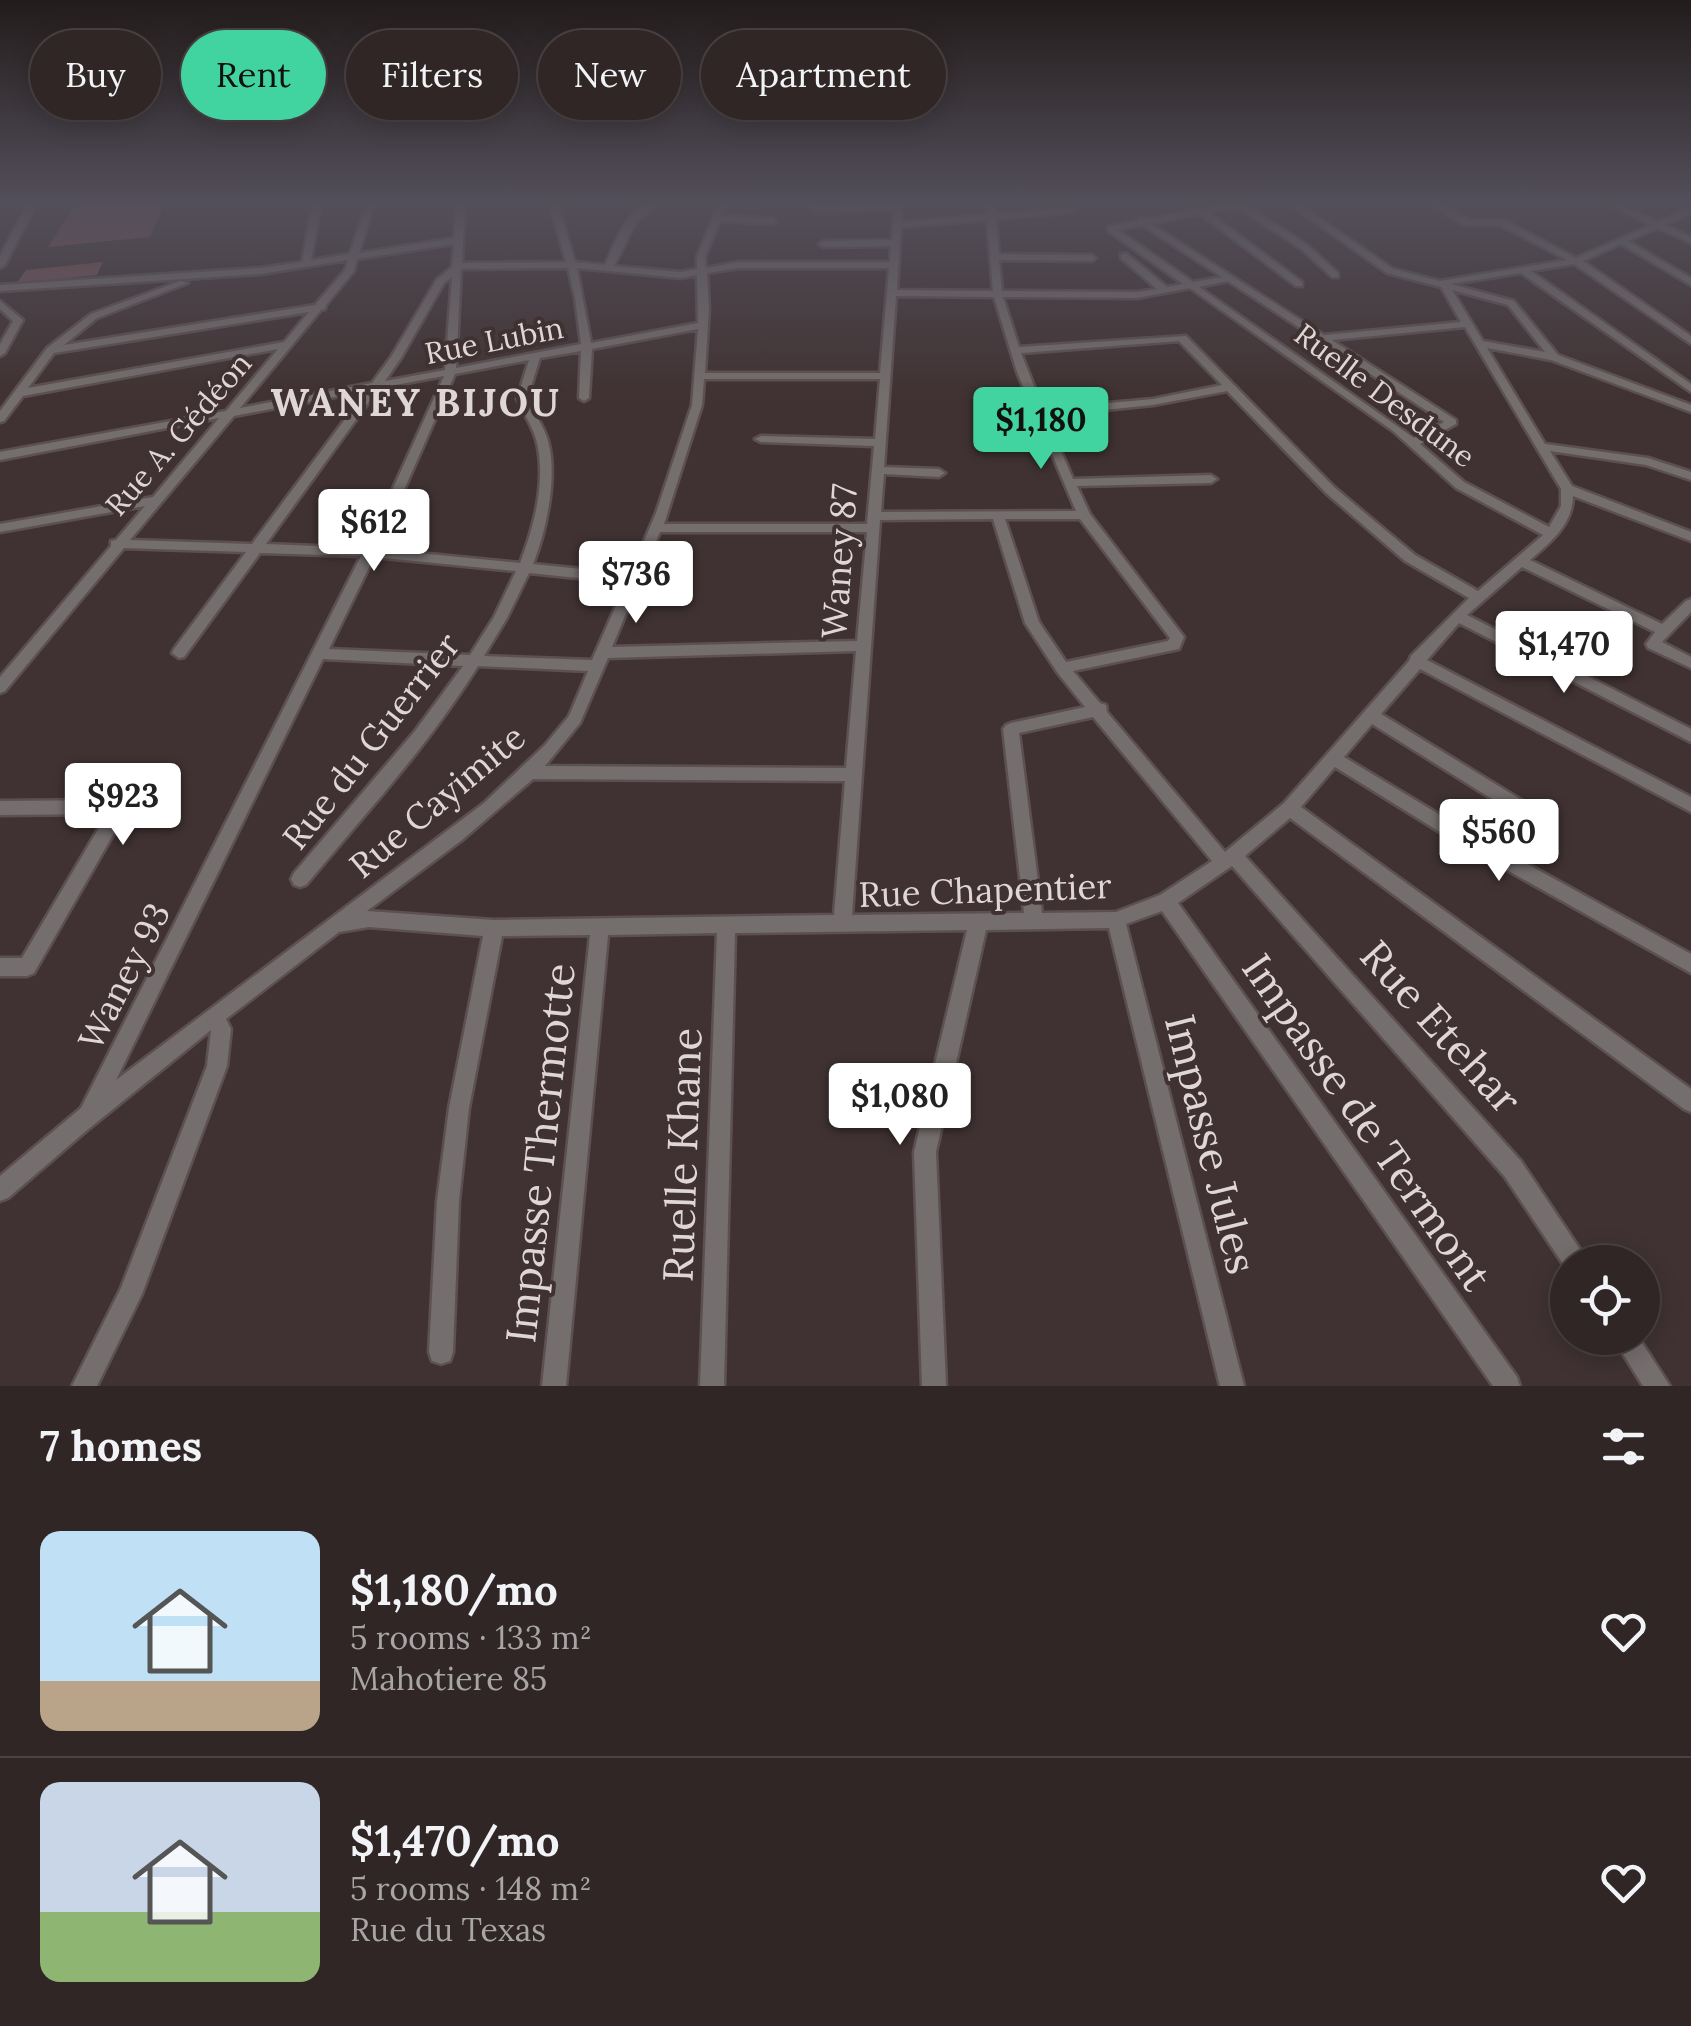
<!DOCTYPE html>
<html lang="en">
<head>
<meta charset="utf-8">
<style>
  :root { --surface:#302626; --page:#3c3232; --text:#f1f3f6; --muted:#a8a5a7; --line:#4b4343; --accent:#42d4a0 }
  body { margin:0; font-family:Lora,serif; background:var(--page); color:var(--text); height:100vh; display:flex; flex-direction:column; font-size:38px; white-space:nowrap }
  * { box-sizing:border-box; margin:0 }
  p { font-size:32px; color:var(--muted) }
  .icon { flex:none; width:55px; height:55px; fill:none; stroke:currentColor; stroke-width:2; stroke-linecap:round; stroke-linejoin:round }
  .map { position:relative; height:1386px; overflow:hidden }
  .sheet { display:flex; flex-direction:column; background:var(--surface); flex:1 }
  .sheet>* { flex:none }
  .banner { position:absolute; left:30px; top:30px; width:1000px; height:90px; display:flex; gap:20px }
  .fabs { position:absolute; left:1550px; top:1245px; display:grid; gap:20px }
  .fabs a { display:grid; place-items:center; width:110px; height:110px; border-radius:50%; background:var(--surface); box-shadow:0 5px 25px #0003,0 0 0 2px var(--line); font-size:50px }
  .price { position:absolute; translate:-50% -85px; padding:0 22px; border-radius:10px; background:#fff; color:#222; font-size:32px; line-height:65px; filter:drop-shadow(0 2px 5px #0008) }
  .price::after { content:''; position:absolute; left:50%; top:60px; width:30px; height:22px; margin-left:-15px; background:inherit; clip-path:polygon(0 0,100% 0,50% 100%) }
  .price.selected { background:var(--accent); color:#111 }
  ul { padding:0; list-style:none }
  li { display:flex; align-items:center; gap:30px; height:250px; padding:0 40px }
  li+li { border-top:2px solid var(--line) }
  li span { display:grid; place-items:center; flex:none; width:280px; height:200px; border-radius:20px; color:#555 }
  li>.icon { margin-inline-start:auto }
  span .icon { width:120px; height:120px; fill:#fffc; stroke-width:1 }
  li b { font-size:42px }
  h2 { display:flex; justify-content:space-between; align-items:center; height:120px; padding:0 40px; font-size:42px }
  .tag { padding:0 35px; border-radius:45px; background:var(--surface); box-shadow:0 5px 25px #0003,0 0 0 2px var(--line); font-size:35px; line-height:90px }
  .tag.selected { background:var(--accent); color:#111 }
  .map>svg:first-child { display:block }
  .green { fill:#775254 }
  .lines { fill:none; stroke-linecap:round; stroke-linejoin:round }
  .minor-casing { stroke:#5d5050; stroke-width:5 }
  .minor { fill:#756e6e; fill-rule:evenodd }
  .labels { text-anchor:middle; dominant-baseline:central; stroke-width:8; stroke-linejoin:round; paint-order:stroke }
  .far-street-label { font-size:30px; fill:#dfd6d6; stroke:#403232 }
  .street-label { font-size:35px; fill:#dfd6d6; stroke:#403232 }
  .far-district-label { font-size:38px; font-weight:bold; letter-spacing:2.5px; fill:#dfd6d6; stroke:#403232 }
  .near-street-label { font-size:42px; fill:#dfd6d6; stroke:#403232 }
</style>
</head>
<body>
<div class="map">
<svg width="1691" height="1386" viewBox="0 0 1691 1386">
  <rect width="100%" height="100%" fill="#403232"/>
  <!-- green -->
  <g class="green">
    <path d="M77 202H165L150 237 48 247Z"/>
    <path d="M103 262 97 275 17 283 26 270Z"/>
  </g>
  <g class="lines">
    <!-- minor casing -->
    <g class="minor-casing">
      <g id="minor">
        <path d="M29 202H37L5 265 0 268V256Z"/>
        <path d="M313 202H321L311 260 350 254 367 202H375L359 253 454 238 457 202H465L462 263 566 262 549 202H557L575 262 605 265C617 239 628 202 662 202L636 222 614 266 681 272 697 269V257L718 205 674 202H727L722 216 772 218 776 221 772 224 720 221 705 257 706 268 739 262H890L891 246 823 247 819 244 823 241 892 240 894 210 813 212 805 202H813L816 207 903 202 902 222 987 215 986 202H994L995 214 1065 209 1069 208V202H1077L1076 211 1065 213 996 219 999 254 1092 255 1096 258 1092 261 999 260 1002 291 1137 292 1157 289 1121 258V254H1127L1167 287 1183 284 1108 231V227L1137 221 1140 217 1145 220 1234 202H1252L1245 205 1306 244 1338 273V277H1332L1300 248 1237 207 1208 212 1302 282V286H1296L1200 214 1151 224 1324 335 1461 322 1441 287 1387 273 1286 202H1296L1393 269 1440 281 1567 260 1500 225H1463L1428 202H1438L1468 220H1504L1576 258 1651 225 1604 202H1615L1658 222 1691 208V213L1665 225 1691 237V243L1658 228 1628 241 1691 278V285L1621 244 1583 261 1691 336V344L1574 264 1531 271 1691 384V392L1521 273 1451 284 1514 301 1558 355 1691 405V412L1551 360 1487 348 1545 444 1648 458 1691 472V480L1646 465 1550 451 1572 486 1691 532V541L1573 496C1573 524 1550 543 1530 560L1662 624 1686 601 1691 599V612L1662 642 1691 657V668L1648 648 1646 644 1655 632 1522 567 1467 615 1691 729V742L1459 623 1427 660 1691 797V812L1420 669 1381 714 1536 809 1538 814 1536 819 1530 821 1524 819 1372 724 1344 757 1460 827 1691 954V973L1448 837 1335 767 1301 807 1691 1089V1112L1684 1109 1290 818 1245 856 1521 1161 1583 1254 1586 1262H1568L1567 1270 1505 1177 1232 866 1178 903 1517 1377 1520 1386H1493L1162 911 1126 924 1244 1386H1220L1109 928 986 930 936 1152 946 1386H922L914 1152 967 930 735 933 724 1386H700L717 933 608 935 566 1386H542L590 935 502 936 469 1108 459 1201 453 1352 450 1361 441 1364 432 1361 429 1352 437 1201 449 1108 483 936 369 927 339 932 226 1019 231 1029 227 1066 142 1294 97 1386H72L121 1288 207 1066 211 1030 86 1131 8 1198 0 1201V1176L81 1108 361 556 260 553 184 657 179 658 172 653 174 649 246 552 124 548 5 691 0 693V677L111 546V541L116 540 145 506 0 532V524L153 497 219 418 0 460V452L226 411 278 349 23 396 4 421 0 422V411L47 348 91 314 180 281 188 283 97 318 64 345 315 305 345 270 348 260 260 274 0 291V285L260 268 302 262ZM987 220 993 291 897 290 901 227ZM1142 225 1222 277 1193 282 1118 230ZM454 244 452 267 437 279 391 357 372 383 240 408 321 310 325 309 326 305 354 271 357 259ZM568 268 575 298 581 344 456 368 461 269ZM577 268 681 278 697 275 698 323 591 343ZM739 268H889L880 373H705L709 308 707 273ZM452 277 445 370 385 381 401 358 444 283ZM1228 281 1444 422 1414 438 1199 287ZM1190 288 1393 431 1456 488 1543 535 1478 591 1415 555 1334 487 1186 336 1019 347 1003 297 1137 298ZM1452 290 1508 305 1545 352 1483 341ZM896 296 994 297 1017 372 1076 511 881 512 884 474 939 477 945 473 939 469 884 467ZM309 312 284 342 28 388 54 353ZM1465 327 1561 489V506L1549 527 1464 482 1420 444 1456 424V420L1332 340ZM698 329 692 405 656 513 630 574 533 564C546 532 558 476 548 441 544 426 534 413 527 399L540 358 581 351 579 398 584 401 589 398 592 349ZM1179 341 1222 385 1153 399 1043 409 1021 353ZM529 360 517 399C523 413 534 428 537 443 546 482 534 527 520 563L378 549 455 374ZM444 376 366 548 266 544 379 388ZM704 379H880L875 439 761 436 755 439 761 442 874 446 867 524H664L702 405ZM366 391 252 544 130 540 234 416ZM1227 391 1326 493 1405 561 1469 598 1411 656 1409 661 1284 803 1225 852 1107 712 1106 705 1100 703 1073 671 1179 649 1184 637 1090 514 1077 486 1211 483 1217 479 1211 475 1073 479 1046 416 1153 405ZM993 519 1025 623 1057 672 1085 707 1011 723 1006 725 1003 729 1024 913 852 915 880 520ZM1005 519H1080L1170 638 1168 641 1066 662 1039 622ZM660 532H867L857 641 612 647ZM374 557 516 571 494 617 470 655 329 649ZM529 573 626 583 592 660 484 656 507 618ZM856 651 846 768 545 766 580 723 608 658ZM323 659 463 666 415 731 294 873 291 879 294 885 300 887 306 885C365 814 429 745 478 666L588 671 569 716 545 745 484 803 116 1080ZM1093 717 1212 861 1160 895 1116 912 1042 913 1019 733ZM533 779 845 781 834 915 494 920 367 911 462 840Z"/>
        <path d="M0 301 23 320 5 353 0 356V344L13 321 0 309Z"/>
        <path d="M120 800 126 802 128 807 126 812 34 973 27 976H0V958H22L107 814 0 815V801Z"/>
        <path d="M1613 1338H1639L1670 1386H1643Z"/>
      </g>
    </g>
    <!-- minor -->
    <use href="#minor" class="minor"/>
  </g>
  <!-- sky -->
  <linearGradient id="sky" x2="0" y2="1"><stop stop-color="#231c1c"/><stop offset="0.51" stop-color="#534f5a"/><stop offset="1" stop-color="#534f5a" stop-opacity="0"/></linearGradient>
  <rect width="1691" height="396" fill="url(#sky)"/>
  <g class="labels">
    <!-- far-street labels -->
    <g class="far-street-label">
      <text transform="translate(494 340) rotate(-11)">Rue Lubin</text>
      <text transform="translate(1385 395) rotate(37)">Ruelle Desdune</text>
      <text transform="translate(178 434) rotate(-49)">Rue A. Gédéon</text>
    </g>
    <!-- street labels -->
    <g class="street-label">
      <text transform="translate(839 561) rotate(-86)">Waney 87</text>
      <text transform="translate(371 741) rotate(-52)">Rue du Guerrier</text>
      <text transform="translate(437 801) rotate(-40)">Rue Cayimite</text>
      <text transform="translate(985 890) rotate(-2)">Rue Chapentier</text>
      <text transform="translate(124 976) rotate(-63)">Waney 93</text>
    </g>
    <!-- far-district labels -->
    <g class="far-district-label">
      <text x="416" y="402">WANEY BIJOU</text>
    </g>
    <!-- near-street labels -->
    <g class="near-street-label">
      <text transform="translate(1441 1027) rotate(48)">Rue Etehar</text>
      <text transform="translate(1367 1122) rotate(55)">Impasse de Termont</text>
      <text transform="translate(1211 1144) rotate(76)">Impasse Jules</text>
      <text transform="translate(540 1153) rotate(-84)">Impasse Thermotte</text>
      <text transform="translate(682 1155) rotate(-88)">Ruelle Khane</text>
    </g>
  </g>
</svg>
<div class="fabs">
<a><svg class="icon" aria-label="locate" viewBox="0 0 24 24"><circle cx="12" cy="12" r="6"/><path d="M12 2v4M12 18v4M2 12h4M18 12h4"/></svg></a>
</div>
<b class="price selected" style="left:1041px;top:472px">$1,180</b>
<b class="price" style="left:374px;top:574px">$612</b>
<b class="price" style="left:636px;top:626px">$736</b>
<b class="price" style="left:1564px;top:696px">$1,470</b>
<b class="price" style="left:123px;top:848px">$923</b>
<b class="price" style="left:1499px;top:884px">$560</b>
<b class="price" style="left:900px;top:1148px">$1,080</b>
<div class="banner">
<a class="tag">Buy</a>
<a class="tag selected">Rent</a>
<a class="tag">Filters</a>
<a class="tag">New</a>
<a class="tag">Apartment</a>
</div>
</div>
<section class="sheet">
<h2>7 homes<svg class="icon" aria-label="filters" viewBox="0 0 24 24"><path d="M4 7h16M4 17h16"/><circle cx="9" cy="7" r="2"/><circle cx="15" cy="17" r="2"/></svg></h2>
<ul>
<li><span style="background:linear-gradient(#bfe0f5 75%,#b9a48a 0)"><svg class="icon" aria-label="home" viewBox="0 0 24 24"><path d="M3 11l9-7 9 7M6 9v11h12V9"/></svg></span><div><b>$1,180/mo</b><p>5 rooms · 133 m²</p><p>Mahotiere 85</p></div><svg class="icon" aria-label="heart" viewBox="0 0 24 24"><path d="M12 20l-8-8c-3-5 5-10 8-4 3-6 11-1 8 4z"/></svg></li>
<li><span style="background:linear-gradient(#c9d6e8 65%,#8fb573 0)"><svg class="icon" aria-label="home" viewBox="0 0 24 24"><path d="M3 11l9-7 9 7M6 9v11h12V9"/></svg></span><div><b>$1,470/mo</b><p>5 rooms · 148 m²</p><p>Rue du Texas</p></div><svg class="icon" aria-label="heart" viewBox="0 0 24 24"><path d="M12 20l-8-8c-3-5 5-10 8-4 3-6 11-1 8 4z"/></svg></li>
</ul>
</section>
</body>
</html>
